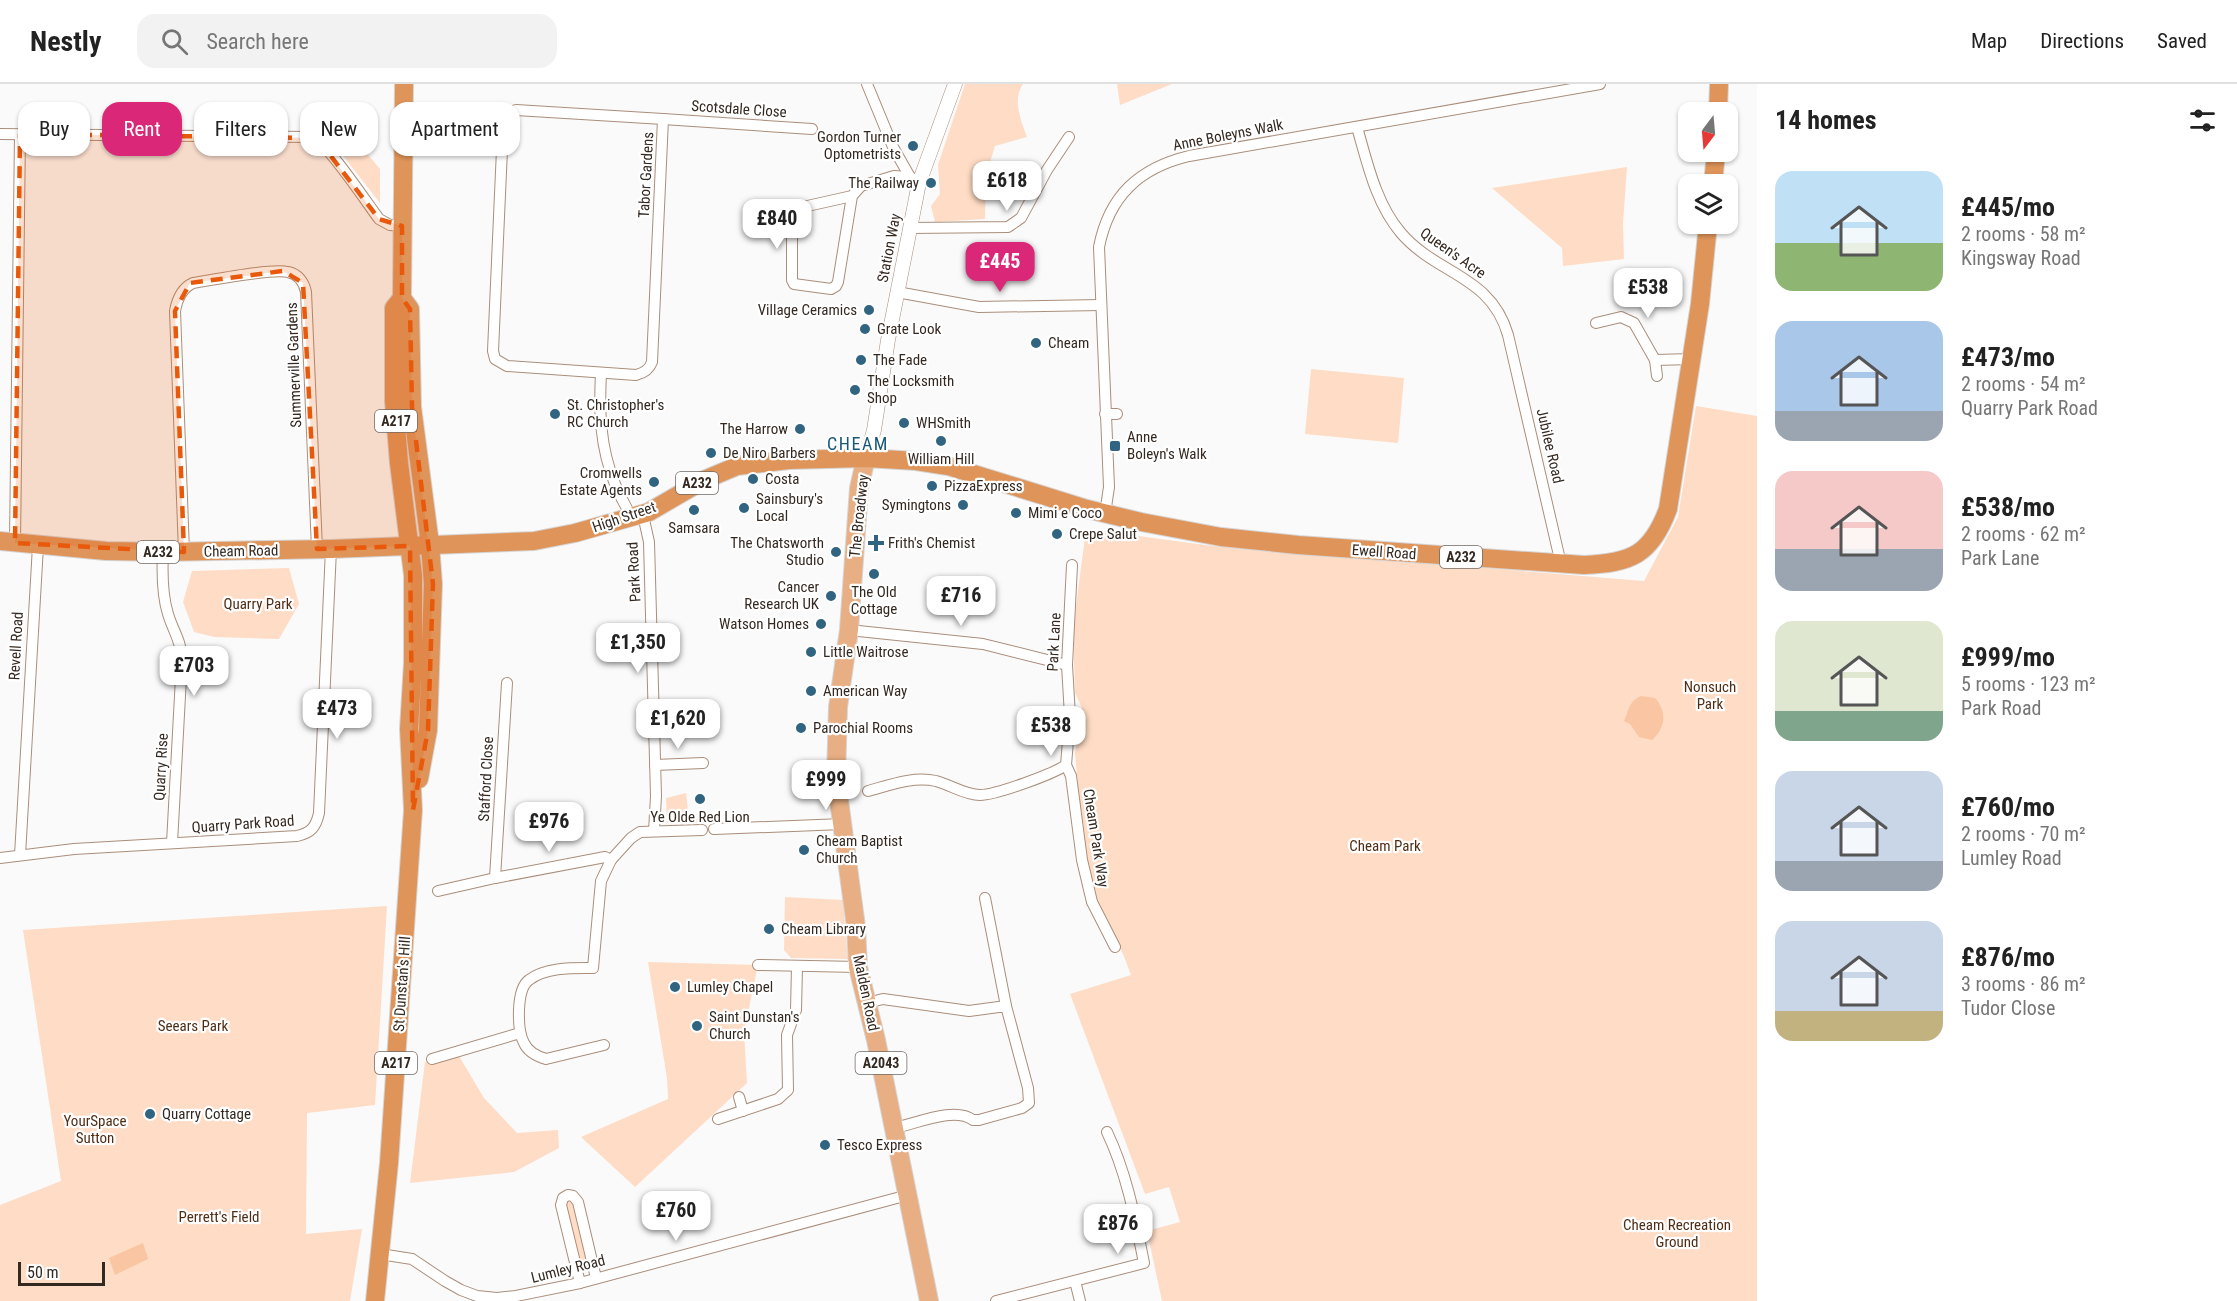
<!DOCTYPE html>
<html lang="en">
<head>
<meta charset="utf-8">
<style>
  :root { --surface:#fff; --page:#f2f2f2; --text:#222; --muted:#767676; --line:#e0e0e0; --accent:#db2777 }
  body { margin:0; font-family:"Roboto Condensed",sans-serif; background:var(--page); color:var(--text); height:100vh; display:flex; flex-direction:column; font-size:22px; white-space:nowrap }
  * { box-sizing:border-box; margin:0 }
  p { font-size:20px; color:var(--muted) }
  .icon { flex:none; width:33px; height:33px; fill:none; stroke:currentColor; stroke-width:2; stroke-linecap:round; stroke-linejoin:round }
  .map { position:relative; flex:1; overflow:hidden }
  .side { display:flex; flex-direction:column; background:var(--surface); width:480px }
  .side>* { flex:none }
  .hud { position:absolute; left:18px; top:18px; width:570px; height:54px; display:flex; gap:12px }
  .needle { width:39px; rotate:196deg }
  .tools { position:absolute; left:1678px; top:18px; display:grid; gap:12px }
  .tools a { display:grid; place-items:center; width:60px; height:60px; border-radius:12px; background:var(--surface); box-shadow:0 2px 4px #0004; font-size:30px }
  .scale { position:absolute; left:18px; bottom:15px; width:87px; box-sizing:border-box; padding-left:6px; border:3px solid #342921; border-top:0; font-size:16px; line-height:21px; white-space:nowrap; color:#342921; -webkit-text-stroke:4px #fff; paint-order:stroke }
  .price { position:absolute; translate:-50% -51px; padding:0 14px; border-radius:12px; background:#fff; color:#222; font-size:20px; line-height:39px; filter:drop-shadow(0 2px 3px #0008) }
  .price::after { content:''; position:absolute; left:50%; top:36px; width:18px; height:14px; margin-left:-9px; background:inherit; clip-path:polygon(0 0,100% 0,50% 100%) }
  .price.selected { background:var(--accent); color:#fff }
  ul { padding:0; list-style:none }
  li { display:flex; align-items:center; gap:18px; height:150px; padding:0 18px }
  li span { display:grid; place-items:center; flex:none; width:168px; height:120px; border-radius:18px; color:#555 }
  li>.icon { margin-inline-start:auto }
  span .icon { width:72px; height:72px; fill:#fffc; stroke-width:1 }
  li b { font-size:26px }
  h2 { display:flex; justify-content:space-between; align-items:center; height:72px; padding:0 18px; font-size:26px }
  .chip { padding:0 21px; border-radius:18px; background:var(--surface); box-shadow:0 2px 4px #0004; font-size:21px; line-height:54px }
  .chip.selected { background:var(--accent); color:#fff }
  header { display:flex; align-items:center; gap:36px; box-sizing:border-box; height:84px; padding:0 30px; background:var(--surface); border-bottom:2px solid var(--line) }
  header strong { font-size:28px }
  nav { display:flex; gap:33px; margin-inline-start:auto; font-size:21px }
  .search { width:420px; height:54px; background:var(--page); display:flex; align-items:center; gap:15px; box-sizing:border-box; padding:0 21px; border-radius:18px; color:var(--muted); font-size:22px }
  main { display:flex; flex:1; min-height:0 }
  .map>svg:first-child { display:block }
  .green { fill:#ffdcc5 }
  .water { fill:#f9c5a2 }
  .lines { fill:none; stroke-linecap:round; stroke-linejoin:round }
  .minor-casing { stroke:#aa8e7b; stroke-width:12 }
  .tertiary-casing { stroke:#aa8e7b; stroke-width:15 }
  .primary-casing { stroke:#d6d4d3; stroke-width:20 }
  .trunk-casing { stroke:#d6d4d3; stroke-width:20 }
  .minor { stroke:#fff; stroke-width:10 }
  .tertiary { stroke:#fff; stroke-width:14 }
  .primary { stroke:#e7af83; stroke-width:18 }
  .trunk { stroke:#df945a; stroke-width:18 }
  .marked { fill:#e8590c; fill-opacity:0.2; stroke:#e8590c; stroke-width:4.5; stroke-dasharray:12 8; stroke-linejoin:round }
  .poi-dot { fill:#306480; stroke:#fff; stroke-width:2 }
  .labels { text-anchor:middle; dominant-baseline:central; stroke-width:4.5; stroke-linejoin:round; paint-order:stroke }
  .shield { fill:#fff; stroke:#716964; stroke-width:1.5 }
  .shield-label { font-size:14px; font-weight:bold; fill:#342921 }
  .street-label { font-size:15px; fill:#342921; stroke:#fff }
  .poi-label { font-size:15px; fill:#342921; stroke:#fff; text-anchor:start }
  .park-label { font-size:15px; fill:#502e15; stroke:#fff }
  .quarter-label { font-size:18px; letter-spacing:1.5px; fill:#1a5877; stroke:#fff }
</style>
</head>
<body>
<header>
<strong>Nestly</strong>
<div class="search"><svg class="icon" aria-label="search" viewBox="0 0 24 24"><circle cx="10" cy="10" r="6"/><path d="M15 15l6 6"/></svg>Search here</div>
<nav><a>Map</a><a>Directions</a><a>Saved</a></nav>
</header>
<main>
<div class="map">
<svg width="1757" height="1217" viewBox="0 0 1757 1217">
  <rect width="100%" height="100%" fill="#fafafa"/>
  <!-- green -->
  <g class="green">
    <path d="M965 0H1023C1012 15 1021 37 1027 53L995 62 986 91 985 135 935 138 931 122 940 110 938 81Z"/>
    <path d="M1117 0H1172L1120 21Z"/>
    <path d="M345 41H358L359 60 380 85V119L334 60 335 56 346 53Z"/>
    <path d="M1627 83 1623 139 1624 175 1563 182 1562 164 1492 104Z"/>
    <path d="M1311 285 1404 294 1398 359 1305 350Z"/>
    <path d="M1696 322 1757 332V1217H1162L1147 1147 1180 1138 1169 1103 1145 1110 1070 910 1131 891 1123 870 1100 829 1086 784 1077 691 1075 669 1082 624 1075 609 1073 546 1086 445 1205 461 1644 497 1678 433Z"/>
    <path d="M289 484 299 520 279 555 214 553 194 548 183 518 192 487Z"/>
    <path d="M686 709 689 735 717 730V738L667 739 666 714Z"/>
    <path d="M785 813 843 816 848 875 791 874 784 866Z"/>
    <path d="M387 822 375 1021 307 1029 306 1150 362 1145 350 1217H0V1121L61 1097 23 846Z"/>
    <path d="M648 878 758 881 744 948 747 999 635 1103 581 1053 668 1015 667 994Z"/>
    <path d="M459 972 484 1014 517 1049 558 1046 559 1064 514 1088 410 1099 425 978Z"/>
    <path d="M569 1117 574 1120 588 1182 585 1186 582 1185 566 1122Z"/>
  </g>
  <!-- water -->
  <g class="water">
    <path d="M1641 612 1655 614C1667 627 1666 644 1652 656L1639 653 1630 640 1624 637C1629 626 1629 617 1641 612Z"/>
    <path d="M143 1159 148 1175 115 1191 109 1174Z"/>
  </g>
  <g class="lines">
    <!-- minor casing -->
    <g class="minor-casing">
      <g id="minor">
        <path d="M867 0 893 63 910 93"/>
        <path d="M516 26 663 35 652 278C649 286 644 289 636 291L507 282 495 275 493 267 503 43 508 29Z"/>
        <path d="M663 35 812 45"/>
        <path d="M1357 43C1367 78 1376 120 1401 149 1437 191 1491 191 1508 251L1561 480"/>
        <path d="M0 50 312 53C326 57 367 119 379 135L390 141 402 142"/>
        <path d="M311 52 342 48"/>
        <path d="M852 112 838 198 836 202 831 205 794 200 792 196V129L794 125 852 112 861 102 894 92 910 93 919 99"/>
        <path d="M910 144 1008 143 1021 134 1047 86 1069 53"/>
        <path d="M897 208 979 223 1101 221"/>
        <path d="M1596 239 1621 233 1634 239 1655 276 1692 275"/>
        <path d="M1655 276 1657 292"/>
        <path d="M601 289C599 328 600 363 615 400 619 412 627 422 631 434"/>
        <path d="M1105 330H1117"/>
        <path d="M1105 430 1109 403 1099 163C1109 112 1139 84 1189 72L1600 0"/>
        <path d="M643 431 649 458 656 712 654 747"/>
        <path d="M15 459 20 50"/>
        <path d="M163 468C162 488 162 511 168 530 173 547 181 556 182 575L172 759"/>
        <path d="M184 468 175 227C177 216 182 204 193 199 213 196 272 184 288 188 298 190 304 198 306 208L317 465"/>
        <path d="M849 546 983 560 1067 581"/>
        <path d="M655 681 703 679"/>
        <path d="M1066 681 1071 692 1082 776 1092 818 1115 863"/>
        <path d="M868 707C890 701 913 692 936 697 951 701 965 711 980 711 996 711 1053 690 1066 681L1070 632 1067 581 1072 481"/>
        <path d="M714 745 843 740"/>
        <path d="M20 771 38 462"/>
        <path d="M0 774 74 765 297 752C311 749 316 743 319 729L331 465"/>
        <path d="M495 794 507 599"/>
        <path d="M438 807 495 794 605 773 611 776 631 754 640 748 702 746"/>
        <path d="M985 814 1006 922"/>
        <path d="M758 881 858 883"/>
        <path d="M867 919 883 915 969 927 1006 922 1028 1004 1029 1019 1022 1024 979 1036H973C954 1022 916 1040 894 1044"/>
        <path d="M604 961 546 975C536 972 528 968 524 959 517 946 516 905 529 896 546 883 573 884 593 884L601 797 611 776"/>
        <path d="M432 975 520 949"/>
        <path d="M739 1013 743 1027"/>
        <path d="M718 1035 778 1015 788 1006 787 951 796 926 797 882"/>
        <path d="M380 1170 412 1175 445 1197 461 1206 477 1212 497 1214 516 1212 580 1199 908 1111"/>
        <path d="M1075 1197 1080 1217"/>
        <path d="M580 1199 561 1121 563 1114 568 1111 573 1112 578 1118 596 1194"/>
        <path d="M996 1217 1144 1179C1135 1134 1127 1090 1107 1048"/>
      </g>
    </g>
    <!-- tertiary casing -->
    <g class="tertiary-casing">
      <path id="tertiary" d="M866 374 874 346 888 256 919 99 955 0"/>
    </g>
    <!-- primary casing -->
    <g class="primary-casing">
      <path id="primary" d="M866 374 859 404 849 546 838 623 836 694 856 843 858 883 876 956 929 1217"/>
    </g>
    <!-- trunk casing -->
    <g class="trunk-casing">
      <g id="trunk">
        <path d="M404 0 402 214 410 225 412 323 430 460 433 500 428 646 419 695"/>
        <path d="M1718 28 1719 0"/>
        <path d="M1713 100 1716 68"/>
        <path d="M0 457 106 467 163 468 331 465 534 457 575 449 649 428 704 396 737 382 789 376 866 374 916 377 948 382 1087 425 1141 438 1221 453 1298 461 1584 481C1631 479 1651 471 1668 425L1700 220 1708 140"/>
        <path d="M375 1217 389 1079 413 726 409 645 413 578V491L399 379 394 317V224L402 214"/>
      </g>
    </g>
    <!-- minor -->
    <use href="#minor" class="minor"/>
    <!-- tertiary -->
    <use href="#tertiary" class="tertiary"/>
    <!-- primary -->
    <use href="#primary" class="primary"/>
    <!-- trunk -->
    <use href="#trunk" class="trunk"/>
  </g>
  <!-- marked area -->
  <path class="marked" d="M20 50 317 54 379 135 402 142V214L410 225 412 323 433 500 428 646 413 726 410 462 317 465 303 199 283 187 190 199 175 227 184 468 15 459Z"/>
  <!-- markers -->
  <g class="poi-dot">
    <circle cx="913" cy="62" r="6"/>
    <circle cx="931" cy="99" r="6"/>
    <circle cx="869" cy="226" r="6"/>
    <circle cx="865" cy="245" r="6"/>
    <circle cx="1036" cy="259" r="6"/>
    <circle cx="861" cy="276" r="6"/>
    <circle cx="855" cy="306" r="6"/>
    <circle cx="555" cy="330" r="6"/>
    <circle cx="904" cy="339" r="6"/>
    <circle cx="800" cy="345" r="6"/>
    <circle cx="941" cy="357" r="6"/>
    <rect x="1109" y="356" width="12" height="12" rx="3"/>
    <circle cx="711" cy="369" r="6"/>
    <circle cx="753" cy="395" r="6"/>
    <circle cx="654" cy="398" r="6"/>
    <circle cx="932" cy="402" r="6"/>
    <circle cx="963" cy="421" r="6"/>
    <circle cx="744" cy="424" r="6"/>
    <circle cx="694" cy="426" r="6"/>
    <circle cx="1016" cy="429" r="6"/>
    <circle cx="1057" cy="450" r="6"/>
    <path d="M873 450h6v6h6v6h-6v6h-6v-6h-6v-6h6z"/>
    <circle cx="836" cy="468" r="6"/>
    <circle cx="874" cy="490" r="6"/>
    <circle cx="831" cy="512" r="6"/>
    <circle cx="821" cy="540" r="6"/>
    <circle cx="811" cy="568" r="6"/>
    <circle cx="811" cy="607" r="6"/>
    <circle cx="801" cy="644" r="6"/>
    <circle cx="700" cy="715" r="6"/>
    <circle cx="804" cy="766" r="6"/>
    <circle cx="769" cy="845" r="6"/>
    <circle cx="675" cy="903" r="6"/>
    <circle cx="697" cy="942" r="6"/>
    <circle cx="150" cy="1030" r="6"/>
    <circle cx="825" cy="1061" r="6"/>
  </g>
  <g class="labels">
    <!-- shield labels -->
    <g class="shield">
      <rect x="375" y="326" width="42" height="22" rx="4.5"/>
      <rect x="676" y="388" width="42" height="22" rx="4.5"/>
      <rect x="137" y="457" width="42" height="22" rx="4.5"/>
      <rect x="1440" y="462" width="42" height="22" rx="4.5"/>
      <rect x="375" y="968" width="42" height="22" rx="4.5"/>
      <rect x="855.5" y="968" width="51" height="22" rx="4.5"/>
    </g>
    <g class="shield-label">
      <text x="396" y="337">A217</text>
      <text x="697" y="399">A232</text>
      <text x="158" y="468">A232</text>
      <text x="1461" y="473">A232</text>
      <text x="396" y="979">A217</text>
      <text x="881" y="979">A2043</text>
    </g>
    <!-- street labels -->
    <g class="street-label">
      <text transform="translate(739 25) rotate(4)">Scotsdale Close</text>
      <text transform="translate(1228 51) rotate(-11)">Anne Boleyns Walk</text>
      <text transform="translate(646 91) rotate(-87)">Tabor Gardens</text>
      <text transform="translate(889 164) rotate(-79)">Station Way</text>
      <text transform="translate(1453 169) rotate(35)">Queen's Acre</text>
      <text transform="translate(294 281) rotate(-92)">Summerville Gardens</text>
      <text transform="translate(1550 362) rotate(77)">Jubilee Road</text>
      <text transform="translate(859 432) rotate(-84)">The Broadway</text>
      <text transform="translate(624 433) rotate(-19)">High Street</text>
      <text transform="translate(241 467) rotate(-1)">Cheam Road</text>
      <text transform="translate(1384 468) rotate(4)">Ewell Road</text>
      <text transform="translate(634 488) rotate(-93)">Park Road</text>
      <text transform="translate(1054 558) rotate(-87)">Park Lane</text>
      <text transform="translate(16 562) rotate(-87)">Revell Road</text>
      <text transform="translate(161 683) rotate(-87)">Quarry Rise</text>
      <text transform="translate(486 695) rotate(-87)">Stafford Close</text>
      <text transform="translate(243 740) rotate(-4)">Quarry Park Road</text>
      <text transform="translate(1096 754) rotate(81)">Cheam Park Way</text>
      <text transform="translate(402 900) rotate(-86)">St Dunstan's Hill</text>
      <text transform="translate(866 909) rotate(78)">Malden Road</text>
      <text transform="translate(568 1185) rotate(-14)">Lumley Road</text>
    </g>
    <!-- poi labels -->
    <g class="poi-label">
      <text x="901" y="53" text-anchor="end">Gordon Turner<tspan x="901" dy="17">Optometrists</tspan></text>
      <text x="919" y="99" text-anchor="end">The Railway</text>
      <text x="857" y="226" text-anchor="end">Village Ceramics</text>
      <text x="877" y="245">Grate Look</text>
      <text x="1048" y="259">Cheam</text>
      <text x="873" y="276">The Fade</text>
      <text x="867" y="297">The Locksmith<tspan x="867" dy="17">Shop</tspan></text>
      <text x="567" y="321">St. Christopher's<tspan x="567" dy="17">RC Church</tspan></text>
      <text x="916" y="339">WHSmith</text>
      <text x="788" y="345" text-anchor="end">The Harrow</text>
      <text x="1127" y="353">Anne<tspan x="1127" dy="17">Boleyn's Walk</tspan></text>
      <text x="723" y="369">De Niro Barbers</text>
      <text x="941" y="375" text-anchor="middle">William Hill</text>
      <text x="642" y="389" text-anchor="end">Cromwells<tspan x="642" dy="17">Estate Agents</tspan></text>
      <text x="765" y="395">Costa</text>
      <text x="944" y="402">PizzaExpress</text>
      <text x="756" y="415">Sainsbury's<tspan x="756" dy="17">Local</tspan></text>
      <text x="951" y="421" text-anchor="end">Symingtons</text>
      <text x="1028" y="429">Mimi e Coco</text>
      <text x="694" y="444" text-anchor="middle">Samsara</text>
      <text x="1069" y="450">Crepe Salut</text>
      <text x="824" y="459" text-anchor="end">The Chatsworth<tspan x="824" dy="17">Studio</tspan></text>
      <text x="888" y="459">Frith's Chemist</text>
      <text x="819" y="503" text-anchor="end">Cancer<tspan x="819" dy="17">Research UK</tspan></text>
      <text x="874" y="508" text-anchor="middle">The Old<tspan x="874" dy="17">Cottage</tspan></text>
      <text x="809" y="540" text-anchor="end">Watson Homes</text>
      <text x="823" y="568">Little Waitrose</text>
      <text x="823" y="607">American Way</text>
      <text x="813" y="644">Parochial Rooms</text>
      <text x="700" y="733" text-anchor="middle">Ye Olde Red Lion</text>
      <text x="816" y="757">Cheam Baptist<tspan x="816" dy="17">Church</tspan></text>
      <text x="781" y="845">Cheam Library</text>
      <text x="687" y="903">Lumley Chapel</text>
      <text x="709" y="933">Saint Dunstan's<tspan x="709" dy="17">Church</tspan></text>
      <text x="162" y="1030">Quarry Cottage</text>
      <text x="837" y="1061">Tesco Express</text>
    </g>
    <!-- park labels -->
    <g class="park-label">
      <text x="258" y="520">Quarry Park</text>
      <text x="1710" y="603">Nonsuch<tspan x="1710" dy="17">Park</tspan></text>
      <text x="1385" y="762">Cheam Park</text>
      <text x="193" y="942">Seears Park</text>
      <text x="95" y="1037">YourSpace<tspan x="95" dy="17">Sutton</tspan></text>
      <text x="219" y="1133">Perrett's Field</text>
      <text x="1677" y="1141">Cheam Recreation<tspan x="1677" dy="17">Ground</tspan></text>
    </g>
    <!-- quarter labels -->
    <g class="quarter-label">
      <text x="858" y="359">CHEAM</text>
    </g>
  </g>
</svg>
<div class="tools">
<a><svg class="needle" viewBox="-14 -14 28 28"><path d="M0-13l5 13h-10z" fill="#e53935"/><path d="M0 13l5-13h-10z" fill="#767676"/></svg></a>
<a><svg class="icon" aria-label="layers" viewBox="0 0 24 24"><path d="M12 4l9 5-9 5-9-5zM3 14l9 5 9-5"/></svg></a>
</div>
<div class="scale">50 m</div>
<b class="price" style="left:1007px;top:128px">£618</b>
<b class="price" style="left:777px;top:166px">£840</b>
<b class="price selected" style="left:1000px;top:209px">£445</b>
<b class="price" style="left:1648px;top:235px">£538</b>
<b class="price" style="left:961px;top:543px">£716</b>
<b class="price" style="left:638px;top:590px">£1,350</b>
<b class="price" style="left:194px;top:613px">£703</b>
<b class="price" style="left:337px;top:656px">£473</b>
<b class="price" style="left:678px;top:666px">£1,620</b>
<b class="price" style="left:1051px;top:673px">£538</b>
<b class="price" style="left:826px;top:727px">£999</b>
<b class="price" style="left:549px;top:769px">£976</b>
<b class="price" style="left:676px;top:1158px">£760</b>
<b class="price" style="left:1118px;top:1171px">£876</b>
<div class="hud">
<a class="chip">Buy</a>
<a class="chip selected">Rent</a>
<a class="chip">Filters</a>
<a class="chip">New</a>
<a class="chip">Apartment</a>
</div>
</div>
<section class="side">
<h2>14 homes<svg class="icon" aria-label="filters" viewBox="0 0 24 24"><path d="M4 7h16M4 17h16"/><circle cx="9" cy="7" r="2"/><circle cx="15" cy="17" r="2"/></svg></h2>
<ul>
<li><span style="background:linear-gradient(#bfe0f5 60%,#8fb573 0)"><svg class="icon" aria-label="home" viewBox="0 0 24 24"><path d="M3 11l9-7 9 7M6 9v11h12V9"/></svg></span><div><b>£445/mo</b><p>2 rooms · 58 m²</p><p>Kingsway Road</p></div></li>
<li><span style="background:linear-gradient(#a9c7e8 75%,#9aa5b1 0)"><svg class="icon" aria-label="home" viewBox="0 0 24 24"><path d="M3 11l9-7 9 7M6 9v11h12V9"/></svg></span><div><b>£473/mo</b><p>2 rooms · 54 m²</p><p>Quarry Park Road</p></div></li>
<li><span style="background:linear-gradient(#f6c9c9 65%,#9aa5b1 0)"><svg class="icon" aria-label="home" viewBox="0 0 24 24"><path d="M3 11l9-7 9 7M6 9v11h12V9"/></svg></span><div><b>£538/mo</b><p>2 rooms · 62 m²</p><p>Park Lane</p></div></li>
<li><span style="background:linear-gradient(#dfe7d0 75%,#7fa58c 0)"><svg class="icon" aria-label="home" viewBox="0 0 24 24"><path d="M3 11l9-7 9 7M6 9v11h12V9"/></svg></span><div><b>£999/mo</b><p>5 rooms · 123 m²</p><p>Park Road</p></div></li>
<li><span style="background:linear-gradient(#c9d6e8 75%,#9aa5b1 0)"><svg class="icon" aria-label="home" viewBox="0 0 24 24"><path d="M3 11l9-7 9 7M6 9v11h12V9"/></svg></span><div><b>£760/mo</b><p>2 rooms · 70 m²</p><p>Lumley Road</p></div></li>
<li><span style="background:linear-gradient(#c9d6e8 75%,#c2b280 0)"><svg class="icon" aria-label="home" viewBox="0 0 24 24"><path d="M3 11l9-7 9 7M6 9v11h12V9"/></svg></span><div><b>£876/mo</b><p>3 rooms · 86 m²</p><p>Tudor Close</p></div></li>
</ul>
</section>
</main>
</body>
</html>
